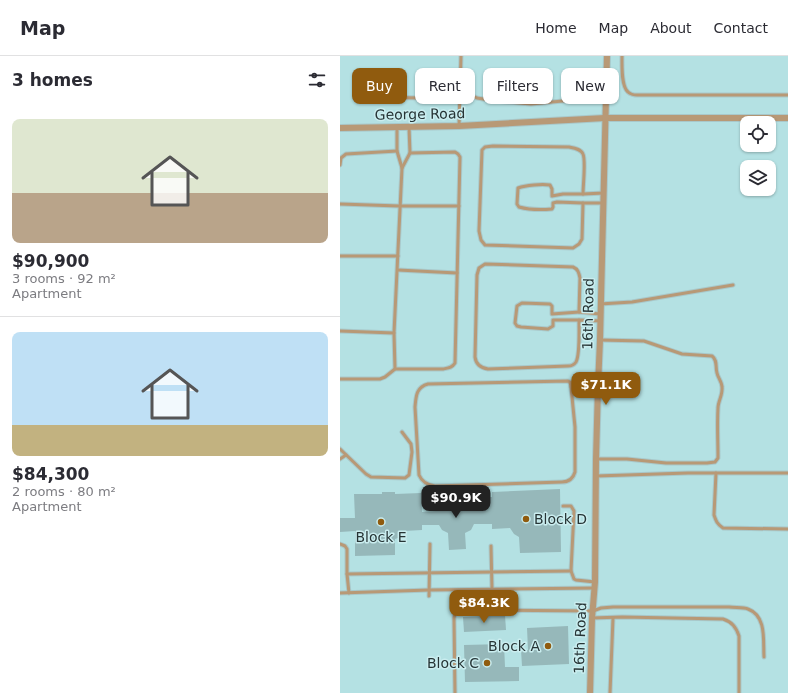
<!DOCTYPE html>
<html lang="en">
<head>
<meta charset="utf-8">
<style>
  :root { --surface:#fff; --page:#f7f7f7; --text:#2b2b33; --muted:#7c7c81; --line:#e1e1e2; --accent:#905b0e }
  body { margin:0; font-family:"DejaVu Sans",sans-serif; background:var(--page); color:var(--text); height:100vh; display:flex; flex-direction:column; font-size:15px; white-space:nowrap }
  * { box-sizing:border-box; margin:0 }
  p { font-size:13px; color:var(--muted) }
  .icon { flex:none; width:22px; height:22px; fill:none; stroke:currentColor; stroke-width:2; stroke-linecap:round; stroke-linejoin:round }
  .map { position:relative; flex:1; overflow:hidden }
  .drawer { display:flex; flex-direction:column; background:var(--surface); width:340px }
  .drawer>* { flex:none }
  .banner { position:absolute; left:12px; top:12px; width:376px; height:36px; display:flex; gap:8px }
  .tools { position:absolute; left:400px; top:60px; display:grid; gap:8px }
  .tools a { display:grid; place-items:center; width:36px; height:36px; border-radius:8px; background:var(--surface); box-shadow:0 1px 3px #0004; font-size:20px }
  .price { position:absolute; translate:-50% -34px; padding:0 9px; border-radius:8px; background:var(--accent); color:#fff; font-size:13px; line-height:26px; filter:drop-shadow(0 1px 2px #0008) }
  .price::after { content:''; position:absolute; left:50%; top:24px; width:12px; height:9px; margin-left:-6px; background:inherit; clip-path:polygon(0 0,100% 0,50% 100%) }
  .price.active { background:#222; color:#fff }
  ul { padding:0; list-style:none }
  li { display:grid; align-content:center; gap:8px; height:212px; padding:0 12px }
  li+li { border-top:1px solid var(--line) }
  li span { display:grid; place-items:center; height:124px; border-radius:8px; color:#555 }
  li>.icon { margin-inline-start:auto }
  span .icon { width:72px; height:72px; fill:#fffc; stroke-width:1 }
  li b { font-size:17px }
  h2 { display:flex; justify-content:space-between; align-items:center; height:48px; padding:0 12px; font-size:17px }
  .pill { padding:0 14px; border-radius:8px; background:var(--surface); box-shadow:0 1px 3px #0004; font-size:14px; line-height:36px }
  .pill.active { background:var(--accent); color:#fff }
  header { display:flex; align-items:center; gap:24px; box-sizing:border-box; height:56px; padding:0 20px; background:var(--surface); border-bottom:1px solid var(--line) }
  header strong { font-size:19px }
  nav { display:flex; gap:22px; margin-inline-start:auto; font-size:14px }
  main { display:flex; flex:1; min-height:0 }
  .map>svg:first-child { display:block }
  .built { fill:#b4e1e3; fill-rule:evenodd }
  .building { fill:#96b8ba }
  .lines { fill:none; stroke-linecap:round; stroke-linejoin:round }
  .lane-casing { stroke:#a9c8ca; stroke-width:5 }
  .street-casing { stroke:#a9c8ca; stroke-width:8 }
  .lane { stroke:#b89976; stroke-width:3 }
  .street { stroke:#b89976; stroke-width:6 }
  .poi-dot { fill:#905b0e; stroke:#caedef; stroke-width:1.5 }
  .labels { text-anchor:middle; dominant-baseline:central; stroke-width:3; stroke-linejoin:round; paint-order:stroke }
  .street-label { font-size:14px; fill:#263435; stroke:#caedef }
  .poi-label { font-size:14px; fill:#263435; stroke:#caedef; text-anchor:end }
</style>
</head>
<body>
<header>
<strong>Map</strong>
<nav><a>Home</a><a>Map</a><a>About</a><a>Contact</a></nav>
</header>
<main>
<section class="drawer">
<h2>3 homes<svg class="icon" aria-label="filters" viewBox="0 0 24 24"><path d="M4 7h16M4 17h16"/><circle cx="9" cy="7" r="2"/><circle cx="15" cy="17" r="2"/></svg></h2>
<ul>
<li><span style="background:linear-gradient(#dfe7d0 60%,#b9a48a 0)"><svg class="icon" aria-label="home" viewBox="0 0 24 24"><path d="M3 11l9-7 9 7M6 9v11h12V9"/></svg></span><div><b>$90,900</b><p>3 rooms · 92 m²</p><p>Apartment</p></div></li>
<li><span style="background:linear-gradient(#bfe0f5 75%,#c2b280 0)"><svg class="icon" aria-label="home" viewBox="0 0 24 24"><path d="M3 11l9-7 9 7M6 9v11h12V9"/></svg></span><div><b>$84,300</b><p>2 rooms · 80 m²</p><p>Apartment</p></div></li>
</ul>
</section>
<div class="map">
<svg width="448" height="637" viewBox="0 0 448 637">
  <rect width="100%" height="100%" fill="#caedef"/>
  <!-- built -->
  <path class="built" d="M0 0H448V637H0ZM407 67H429V89H407ZM407 111H429V133H407Z"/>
  <!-- building -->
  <g class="building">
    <path d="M220 433 221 496 180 497 179 481 174 478 170 472 152 473V468H134L131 474 125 477 126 493 109 494 108 477 102 474 99 469H82V474L64 475 61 481 55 483V499L15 500V475L0 476V462H15L14 438H42V436H55V438L81 437 82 456 96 455V441H107V435H125V442L152 441V436Z"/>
    <path d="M165 559 166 574 124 576 123 561Z"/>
    <path d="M228 570 229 608 182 610 181 594H188L187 572Z"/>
    <path d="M164 588 165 611H179V625L125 626 124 589Z"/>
  </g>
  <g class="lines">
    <!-- lane casing -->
    <g class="lane-casing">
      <g id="lane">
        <path d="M282 0C282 9 281 30 288 36 290 38 295 39 297 39H448"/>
        <path d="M18 41 83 42 120 34 137 42 155 45 191 48 233 44"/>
        <path d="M119 70 121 0"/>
        <path d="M0 109 1 102 6 98 57 95"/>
        <path d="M62 112 70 97 69 71"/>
        <path d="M243 147 217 146 213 147V151L212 153C201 154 190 154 179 151L177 148 178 132C186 129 202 128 210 129L212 133V140L223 138H243"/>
        <path d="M263 147H243L242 183 239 188 233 192 145 189 141 184 139 175 142 94 145 91 153 90 229 91C234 92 241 93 243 98 246 105 243 129 243 138L264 137"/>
        <path d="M0 148 59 150H119"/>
        <path d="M0 200H58"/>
        <path d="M58 214 117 217"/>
        <path d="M260 248 292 246 393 229"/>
        <path d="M260 258 239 256 240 222C239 217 238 213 233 211L145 208 139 212 137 219 135 301C136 309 141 312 148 313L228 310C232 310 234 309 236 306 240 299 239 273 239 264L261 265"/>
        <path d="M239 264H213V270L208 273 181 271 177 270 175 267 177 250 182 247 210 248 212 250V258L239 256"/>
        <path d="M0 275 54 277"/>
        <path d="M55 313 54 277 62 112 57 95V71"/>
        <path d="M0 323H40L45 321 55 313H103C108 312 112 312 115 307L120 101 118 98 115 96 70 97"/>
        <path d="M228 325 230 326 231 331 235 371V416C233 423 229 426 222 426L95 430C87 429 82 426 79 419L75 351C76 341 76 331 88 328Z"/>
        <path d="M230 327 258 325"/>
        <path d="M231 331 258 330"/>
        <path d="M0 393 26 418 31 421 65 422 69 419 72 396 71 388 62 376"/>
        <path d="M0 403 6 399"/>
        <path d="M256 403H287L326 407H367L375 406 378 402C378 385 377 369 378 352 378 345 383 339 382 331 382 326 378 322 377 317 375 310 378 305 372 300L342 298 304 285 260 284"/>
        <path d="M376 417 374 459C376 465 377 468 383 472L448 473"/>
        <path d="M256 420 348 417H448"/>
        <path d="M223 450H231L234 455 231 515 234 523 236 524 255 526"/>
        <path d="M0 488 5 490 7 493V518L9 537"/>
        <path d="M151 490 152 533"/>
        <path d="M7 518 231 515"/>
        <path d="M0 537 89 534 255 532"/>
        <path d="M89 540 90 488"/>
        <path d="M252 562 282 561 383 563C392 566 396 571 399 580V637"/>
        <path d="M115 637 114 562C115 557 115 555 121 554L253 555 261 552 273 551H389C395 552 403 551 408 553 427 560 423 585 424 601"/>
        <path d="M270 637 273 562"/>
      </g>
    </g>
    <!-- street casing -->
    <g class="street-casing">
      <g id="street">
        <path d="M0 72 119 70 265 62H448"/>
        <path d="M250 637 252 562 255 526 256 403 258 330 260 284 267 0"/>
      </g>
    </g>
    <!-- lane -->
    <use href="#lane" class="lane"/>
    <!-- street -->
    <use href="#street" class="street"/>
  </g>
  <!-- markers -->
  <g class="poi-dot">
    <circle cx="186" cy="463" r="4"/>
    <circle cx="41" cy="466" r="4"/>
    <circle cx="208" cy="590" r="4"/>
    <circle cx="147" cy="607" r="4"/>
  </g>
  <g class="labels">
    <!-- street labels -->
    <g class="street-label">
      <text transform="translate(80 58) rotate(-1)">George Road</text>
      <text transform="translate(248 258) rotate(-89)">16th Road</text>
      <text transform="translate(240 582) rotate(-88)">16th Road</text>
    </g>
    <!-- poi labels -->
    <g class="poi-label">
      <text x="194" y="463" text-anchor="start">Block D</text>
      <text x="41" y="481" text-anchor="middle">Block E</text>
      <text x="200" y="590">Block A</text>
      <text x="139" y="607">Block C</text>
    </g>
  </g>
</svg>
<div class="tools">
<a><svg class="icon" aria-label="locate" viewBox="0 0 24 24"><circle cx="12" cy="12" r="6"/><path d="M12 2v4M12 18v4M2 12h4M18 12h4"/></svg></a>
<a><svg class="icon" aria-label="layers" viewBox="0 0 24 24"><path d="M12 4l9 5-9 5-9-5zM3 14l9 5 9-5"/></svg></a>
</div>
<b class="price" style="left:266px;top:350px">$71.1K</b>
<b class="price active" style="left:116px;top:463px">$90.9K</b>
<b class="price" style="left:144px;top:568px">$84.3K</b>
<div class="banner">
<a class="pill active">Buy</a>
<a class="pill">Rent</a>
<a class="pill">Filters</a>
<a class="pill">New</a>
</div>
</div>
</main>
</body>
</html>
